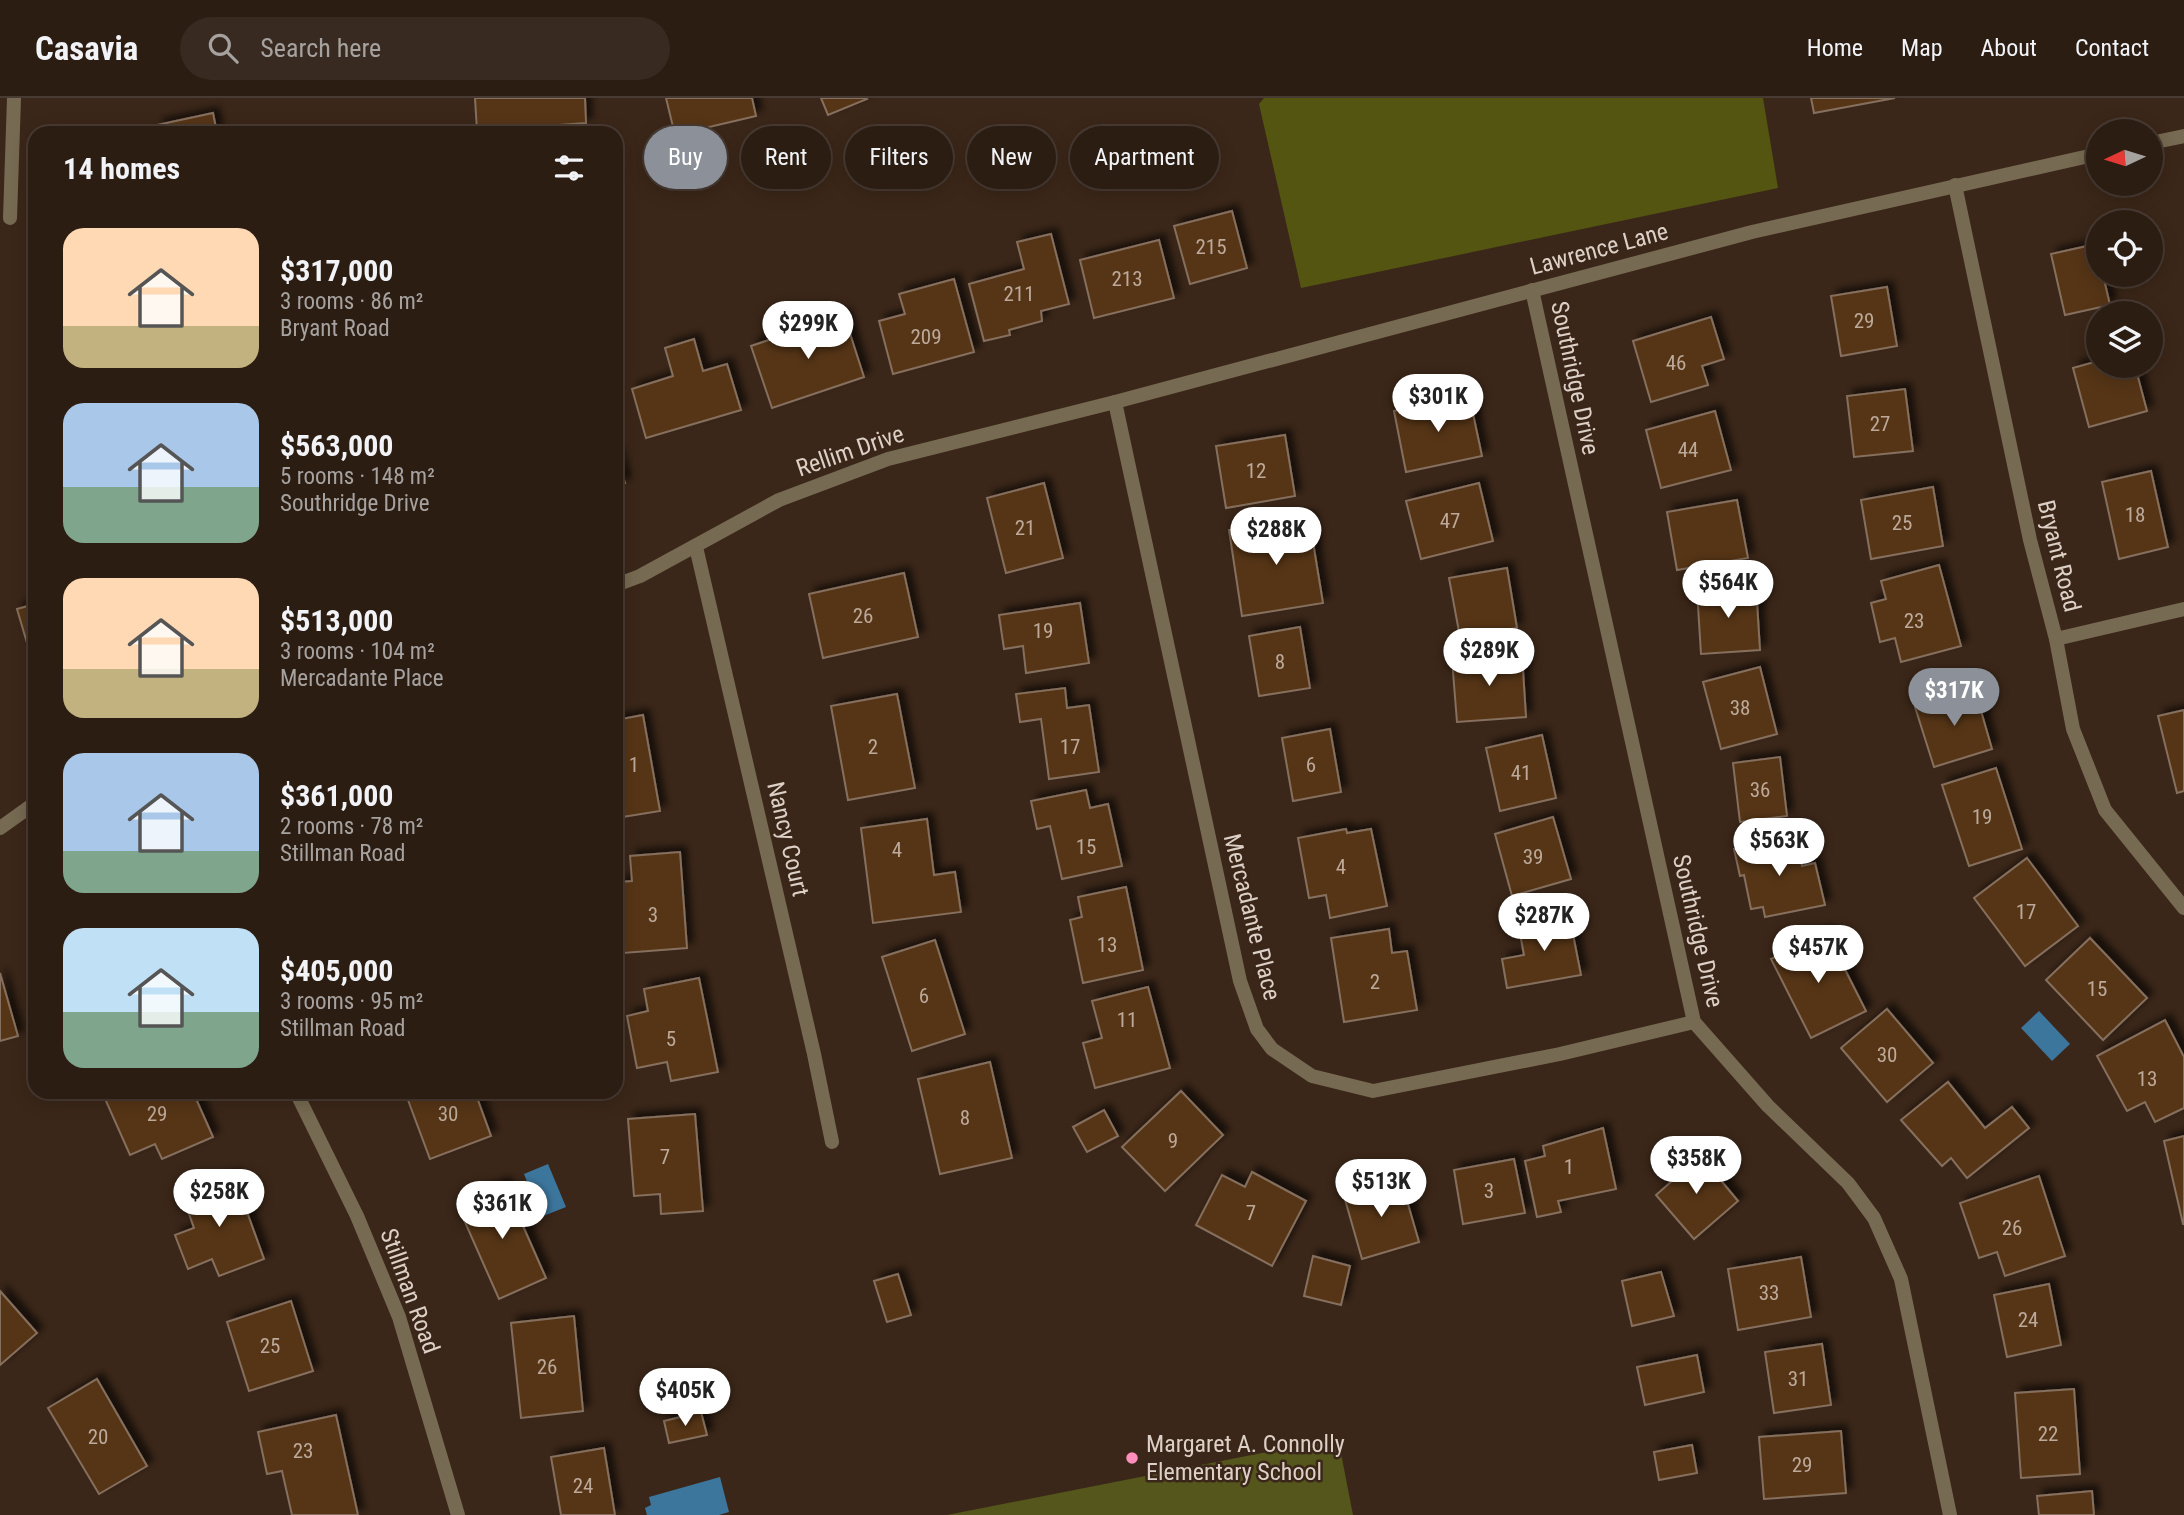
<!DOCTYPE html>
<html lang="en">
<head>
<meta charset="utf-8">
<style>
  :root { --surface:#2c1d13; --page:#382a21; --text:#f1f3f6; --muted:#a6a2a0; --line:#483b33; --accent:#8c9099 }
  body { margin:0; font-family:"Roboto Condensed",sans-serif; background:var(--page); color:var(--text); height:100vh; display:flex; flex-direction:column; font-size:26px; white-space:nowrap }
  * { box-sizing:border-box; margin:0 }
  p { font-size:23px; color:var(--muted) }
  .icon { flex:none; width:38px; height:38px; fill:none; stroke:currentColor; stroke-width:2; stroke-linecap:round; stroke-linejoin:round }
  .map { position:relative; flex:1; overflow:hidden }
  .drawer { position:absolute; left:28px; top:28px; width:595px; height:973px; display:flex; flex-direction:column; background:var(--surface); border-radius:21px; box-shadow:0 4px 18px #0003,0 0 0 2px var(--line) }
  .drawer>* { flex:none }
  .banner { position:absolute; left:644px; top:28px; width:665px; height:63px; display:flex; gap:14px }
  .needle { width:46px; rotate:266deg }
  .tools { position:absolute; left:2086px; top:21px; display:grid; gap:14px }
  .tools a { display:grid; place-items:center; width:77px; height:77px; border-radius:50%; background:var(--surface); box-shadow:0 4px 18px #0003,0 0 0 2px var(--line); font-size:35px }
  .price { position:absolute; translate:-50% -60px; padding:0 16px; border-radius:24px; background:#fff; color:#222; font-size:23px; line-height:46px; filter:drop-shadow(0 2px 4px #0008) }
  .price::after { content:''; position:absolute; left:50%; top:42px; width:21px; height:16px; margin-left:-10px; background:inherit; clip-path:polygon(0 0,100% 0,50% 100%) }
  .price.active { background:var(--accent); color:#fff }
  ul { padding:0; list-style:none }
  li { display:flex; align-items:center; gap:21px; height:175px; padding:0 35px }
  li span { display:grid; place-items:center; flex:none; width:196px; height:140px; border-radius:21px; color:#555 }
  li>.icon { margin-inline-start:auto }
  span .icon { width:84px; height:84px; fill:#fffc; stroke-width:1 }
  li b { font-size:30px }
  h2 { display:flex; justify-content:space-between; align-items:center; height:84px; padding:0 35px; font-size:30px }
  .chip { padding:0 24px; border-radius:32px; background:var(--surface); box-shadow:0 4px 18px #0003,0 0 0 2px var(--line); font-size:24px; line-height:63px }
  .chip.active { background:var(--accent); color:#fff }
  header { display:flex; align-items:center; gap:42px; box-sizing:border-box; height:98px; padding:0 35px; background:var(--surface); border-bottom:2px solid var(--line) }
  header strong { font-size:33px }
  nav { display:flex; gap:38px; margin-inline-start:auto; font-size:24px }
  .search { width:490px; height:63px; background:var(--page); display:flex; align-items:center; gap:18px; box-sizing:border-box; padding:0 24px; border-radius:38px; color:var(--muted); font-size:26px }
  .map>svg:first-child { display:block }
  .green { fill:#54561c }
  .forest { fill:#535511 }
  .water { fill:#3d769d }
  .building { fill:#573412; stroke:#856f5e; stroke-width:2; filter:url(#shadow) }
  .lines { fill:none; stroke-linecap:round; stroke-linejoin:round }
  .street { stroke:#776a52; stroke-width:14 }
  .poi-dot { fill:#fe8ebc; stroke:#3b2719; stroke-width:2.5 }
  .labels { text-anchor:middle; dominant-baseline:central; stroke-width:5; stroke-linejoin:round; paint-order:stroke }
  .number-label { font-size:21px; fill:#bca99a }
  .street-label { font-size:24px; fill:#ddd0c7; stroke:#3b2719 }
  .poi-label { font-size:24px; fill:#ddd0c7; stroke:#3b2719; text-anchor:start }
</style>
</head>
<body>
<header>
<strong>Casavia</strong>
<div class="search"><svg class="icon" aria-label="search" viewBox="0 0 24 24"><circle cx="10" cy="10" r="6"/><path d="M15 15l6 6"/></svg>Search here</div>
<nav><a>Home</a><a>Map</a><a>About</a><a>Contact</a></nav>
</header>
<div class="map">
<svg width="2184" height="1417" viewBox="0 0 2184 1417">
  <defs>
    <filter id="shadow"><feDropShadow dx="6" dy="-6" stdDeviation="3.5" flood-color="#0009"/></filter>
  </defs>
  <rect width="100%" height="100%" fill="#3b2719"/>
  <!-- green -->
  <path class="green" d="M1338 1340 1353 1417H947Z"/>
  <!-- forest -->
  <path class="forest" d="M1264 0H1763L1778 90 1301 190 1259 6Z"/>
  <!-- water -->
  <g class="water">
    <path d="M2039 913 2070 946 2052 963 2021 930Z"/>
    <path d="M548 1066 566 1109 541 1119 524 1076Z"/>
    <path d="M720 1379 729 1414 719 1417H647L645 1410 651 1407 649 1399Z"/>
  </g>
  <!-- building -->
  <g class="building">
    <path d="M475 0H585L586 25 477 33Z"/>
    <path d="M666 0H752L756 18 675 37Z"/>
    <path d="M821 0H866L867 1 828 17Z"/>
    <path d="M1811 0H1895L1814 15Z"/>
    <path d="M213 15 217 35H159L157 27Z"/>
    <path d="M1232 113 1247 170 1190 186 1174 128Z"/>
    <path d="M1051 136 1069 206 1041 213 1042 223 1009 232 1010 237 984 243 969 186 1024 171 1017 144Z"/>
    <path d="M1159 142 1174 200 1094 220 1080 162Z"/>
    <path d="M2096 146 2098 177H2103L2110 207 2065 217 2051 156Z"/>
    <path d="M954 181 974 254 893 276 879 223 905 216 899 196Z"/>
    <path d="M1887 189 1897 248 1841 258 1831 198Z"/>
    <path d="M844 217 864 279 772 310 751 248Z"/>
    <path d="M1711 219 1724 261 1702 268 1708 287 1651 304 1633 243Z"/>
    <path d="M694 241 703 273 727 266 741 312 646 340 632 291 673 278 665 250Z"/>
    <path d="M2098 263V268H2135L2147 313 2089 329 2073 270Z"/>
    <path d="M1905 291 1913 353 1854 359 1847 298Z"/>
    <path d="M1469 297 1482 358 1406 374 1394 313Z"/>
    <path d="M1715 313 1731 372 1661 390 1646 332Z"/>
    <path d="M1285 337 1295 398 1226 410 1216 348Z"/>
    <path d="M616 354 625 385 616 388Z"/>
    <path d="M2151 373 2168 449 2119 461 2102 384Z"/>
    <path d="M1044 385 1063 460 1006 475 987 400Z"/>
    <path d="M1479 385 1493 443 1421 461 1406 403Z"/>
    <path d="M1933 389 1943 448 1871 461 1861 402Z"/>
    <path d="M1737 402 1748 460 1677 472 1667 414Z"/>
    <path d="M1309 420 1323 505 1242 518 1229 432Z"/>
    <path d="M1939 467 1961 548 1901 564 1895 540 1880 544 1871 505 1886 501 1881 483Z"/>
    <path d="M1507 470 1517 530 1460 539 1449 480Z"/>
    <path d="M904 475 918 539 823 560 809 496Z"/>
    <path d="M1756 488 1760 552 1701 556 1697 492Z"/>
    <path d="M1080 505 1089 565 1026 575 1023 548 1004 551 999 517Z"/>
    <path d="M35 506V572L17 511Z"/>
    <path d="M1300 529 1310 590 1259 598 1249 538Z"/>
    <path d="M1522 556 1526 619 1457 624 1452 561Z"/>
    <path d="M1760 569 1777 636 1721 651 1703 584Z"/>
    <path d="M1065 590 1067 610 1089 607 1099 674 1049 681 1041 621 1020 624 1016 596Z"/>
    <path d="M1975 592 1992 651 1934 669 1915 609Z"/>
    <path d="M897 596 915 690 848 702 831 608Z"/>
    <path d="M2184 612V693L2177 695 2158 618Z"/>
    <path d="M643 617 660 713 616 720V622Z"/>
    <path d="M1330 631 1341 694 1293 703 1282 640Z"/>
    <path d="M1542 637 1556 700 1500 713 1486 650Z"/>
    <path d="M1780 659 1787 718 1740 724 1733 665Z"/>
    <path d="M1996 670 2022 751 1969 768 1942 687Z"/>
    <path d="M1086 692 1090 710 1108 706 1122 768 1062 781 1050 728 1037 731 1031 703Z"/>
    <path d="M1553 719 1571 781 1512 798 1495 736Z"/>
    <path d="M927 721 934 777 955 774 961 814 873 825 861 730Z"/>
    <path d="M1346 731 1347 735 1371 731 1387 808 1330 820 1326 797 1309 800 1298 740Z"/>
    <path d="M1796 739 1802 768 1815 765 1825 807 1765 819 1763 809 1751 811 1744 777 1740 778 1734 751Z"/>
    <path d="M680 754 687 850 623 855 619 784 632 783 630 758Z"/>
    <path d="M2027 760 2078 828 2025 868 1974 800Z"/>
    <path d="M1126 789 1143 872 1083 885 1070 822 1082 819 1078 799Z"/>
    <path d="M1569 816 1581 877 1507 890 1502 861 1524 857 1518 825Z"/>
    <path d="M1389 831 1392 855 1407 853 1417 912 1344 924 1331 840Z"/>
    <path d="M1826 834 1866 913 1811 940 1771 861Z"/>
    <path d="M2090 840 2147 900 2103 942 2046 882Z"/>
    <path d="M935 842 965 936 912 953 882 859Z"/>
    <path d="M0 875 18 938 0 943Z"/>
    <path d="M699 880 718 974 671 983 667 964 637 970 627 918 648 913 644 891Z"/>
    <path d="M1148 889 1170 970 1095 990 1083 945 1102 940 1092 903Z"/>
    <path d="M1887 911 1933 965 1887 1004 1841 950Z"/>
    <path d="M2165 922 2184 959V1010L2155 1024 2145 1004 2127 1013 2097 958Z"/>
    <path d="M990 964 1012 1060 940 1076 918 981Z"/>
    <path d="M1948 984 1985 1030 2012 1009 2029 1030 1967 1080 1951 1060 1942 1068 1901 1022Z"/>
    <path d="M1181 993 1223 1037 1165 1093 1122 1049Z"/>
    <path d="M102 994H193L213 1039 162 1061 155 1046 130 1057Z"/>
    <path d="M405 994H475L491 1038 430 1061Z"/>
    <path d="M1104 1012 1118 1038 1087 1054 1073 1029Z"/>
    <path d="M695 1016 703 1113 661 1116 660 1096 634 1098 628 1021Z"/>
    <path d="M1603 1030 1616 1091 1558 1103 1561 1114 1537 1119 1525 1063 1545 1058 1543 1048Z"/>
    <path d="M2184 1038V1126H2183L2164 1043Z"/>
    <path d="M1698 1055 1738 1103 1694 1141 1656 1097 1672 1083 1668 1079Z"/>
    <path d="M1514 1061 1525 1115 1463 1126 1454 1072Z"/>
    <path d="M1252 1074 1306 1103 1272 1168 1196 1127 1222 1077 1245 1089Z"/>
    <path d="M234 1078 264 1161 219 1178 212 1161 188 1171 175 1137 194 1130 182 1096Z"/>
    <path d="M2039 1078 2065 1158 2005 1178 1997 1154 1979 1160 1960 1105Z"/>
    <path d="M1401 1082 1419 1144 1362 1161 1344 1098Z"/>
    <path d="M504 1085 546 1180 499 1201 457 1106Z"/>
    <path d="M1313 1158 1350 1168 1341 1207 1304 1198Z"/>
    <path d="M1801 1159 1811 1219 1738 1232 1728 1171Z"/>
    <path d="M1661 1174 1674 1218 1632 1228 1622 1183Z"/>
    <path d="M898 1176 911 1217 887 1224 874 1183Z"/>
    <path d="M2049 1186 2061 1247 2007 1259 1994 1197Z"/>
    <path d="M0 1193 37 1235 0 1267Z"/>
    <path d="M291 1203 313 1273 249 1293 227 1224Z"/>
    <path d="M574 1218 583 1313 521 1320 511 1225Z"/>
    <path d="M1822 1246 1831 1307 1774 1315 1765 1254Z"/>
    <path d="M1697 1257 1704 1294 1645 1307 1637 1269Z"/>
    <path d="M97 1281 147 1368 99 1396 48 1310Z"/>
    <path d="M2074 1291 2080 1376 2021 1380 2015 1295Z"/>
    <path d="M701 1314 707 1337 669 1345 664 1323Z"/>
    <path d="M336 1317 358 1417H292L282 1373 267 1376 258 1334Z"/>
    <path d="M1841 1333 1846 1395 1764 1401 1759 1339Z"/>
    <path d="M1692 1347 1697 1375 1659 1382 1654 1354Z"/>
    <path d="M604 1350 615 1417H561L551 1359Z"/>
    <path d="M2092 1393 2094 1417H2039L2037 1398Z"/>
  </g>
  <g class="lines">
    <!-- street -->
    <g class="street">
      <path d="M2151 45 2184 38"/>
      <path d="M1955 87 2030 442 2056 541 2073 631 2105 712 2184 810"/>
      <path d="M10 120 14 0"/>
      <path d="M1532 192 1694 924 1768 1008 1848 1085 1874 1120 1901 1181 1950 1417"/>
      <path d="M1115 304 1240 883 1257 931 1272 951 1312 978 1373 993 1560 956 1694 924"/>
      <path d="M696 449 814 956 832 1044"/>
      <path d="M616 487 640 478 779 402 888 361 1115 304 1752 134 2098 56"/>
      <path d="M2056 541 2184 511"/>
      <path d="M0 730 35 705"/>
      <path d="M296 994 357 1118 399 1219 458 1417"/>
    </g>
  </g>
  <!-- markers -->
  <circle class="poi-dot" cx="1132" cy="1360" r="7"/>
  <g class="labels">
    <!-- number labels -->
    <g class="number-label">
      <text x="1211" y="149">215</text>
      <text x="1127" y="181">213</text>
      <text x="1019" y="196">211</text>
      <text x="1864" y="223">29</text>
      <text x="926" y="239">209</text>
      <text x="1676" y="265">46</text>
      <text x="1880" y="326">27</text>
      <text x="1688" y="352">44</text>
      <text x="1256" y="373">12</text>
      <text x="2135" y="417">18</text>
      <text x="1450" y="423">47</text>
      <text x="1902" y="425">25</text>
      <text x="1025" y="430">21</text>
      <text x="863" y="518">26</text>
      <text x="1914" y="523">23</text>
      <text x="1043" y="533">19</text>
      <text x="1280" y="564">8</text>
      <text x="1740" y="610">38</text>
      <text x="873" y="649">2</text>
      <text x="1070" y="649">17</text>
      <text x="634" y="667">1</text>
      <text x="1311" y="667">6</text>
      <text x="1521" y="675">41</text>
      <text x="1760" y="692">36</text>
      <text x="1982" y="719">19</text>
      <text x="1086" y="749">15</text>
      <text x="897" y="752">4</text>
      <text x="1533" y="759">39</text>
      <text x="1341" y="769">4</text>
      <text x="2026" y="814">17</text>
      <text x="653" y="817">3</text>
      <text x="1107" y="847">13</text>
      <text x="1375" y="884">2</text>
      <text x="2097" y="891">15</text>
      <text x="924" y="898">6</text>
      <text x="1127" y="922">11</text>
      <text x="671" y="941">5</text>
      <text x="1887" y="957">30</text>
      <text x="2147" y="981">13</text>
      <text x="157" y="1016">29</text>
      <text x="448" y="1016">30</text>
      <text x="965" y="1020">8</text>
      <text x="1173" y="1043">9</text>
      <text x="665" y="1059">7</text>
      <text x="1569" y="1069">1</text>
      <text x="1489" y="1093">3</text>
      <text x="1251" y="1115">7</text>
      <text x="2012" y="1130">26</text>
      <text x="1769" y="1195">33</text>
      <text x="2028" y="1222">24</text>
      <text x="270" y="1248">25</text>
      <text x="547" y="1269">26</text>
      <text x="1798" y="1281">31</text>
      <text x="2048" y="1336">22</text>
      <text x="98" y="1339">20</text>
      <text x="303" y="1353">23</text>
      <text x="1802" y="1367">29</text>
      <text x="583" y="1388">24</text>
    </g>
    <!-- street labels -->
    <g class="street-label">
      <text transform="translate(1599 151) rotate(-15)">Lawrence Lane</text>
      <text transform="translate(1575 280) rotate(78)">Southridge Drive</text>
      <text transform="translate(850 353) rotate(-19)">Rellim Drive</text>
      <text transform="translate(2059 458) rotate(76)">Bryant Road</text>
      <text transform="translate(788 741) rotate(77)">Nancy Court</text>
      <text transform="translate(1252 819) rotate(76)">Mercadante Place</text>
      <text transform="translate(1698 833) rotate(77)">Southridge Drive</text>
      <text transform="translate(410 1193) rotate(70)">Stillman Road</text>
    </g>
    <!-- poi labels -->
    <g class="poi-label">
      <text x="1146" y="1346">Margaret A. Connolly<tspan x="1146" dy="28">Elementary School</tspan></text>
    </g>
  </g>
</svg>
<div class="tools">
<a><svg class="needle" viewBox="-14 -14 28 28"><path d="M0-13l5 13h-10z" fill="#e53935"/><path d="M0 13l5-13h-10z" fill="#a6a2a0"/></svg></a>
<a><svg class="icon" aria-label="locate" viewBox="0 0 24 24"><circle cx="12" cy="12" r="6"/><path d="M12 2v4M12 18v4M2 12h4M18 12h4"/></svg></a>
<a><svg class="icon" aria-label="layers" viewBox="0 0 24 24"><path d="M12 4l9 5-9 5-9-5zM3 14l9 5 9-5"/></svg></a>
</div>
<b class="price" style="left:808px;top:263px">$299K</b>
<b class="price" style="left:1438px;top:336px">$301K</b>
<b class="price" style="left:1276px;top:469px">$288K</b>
<b class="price" style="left:1728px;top:522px">$564K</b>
<b class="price" style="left:1489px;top:590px">$289K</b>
<b class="price active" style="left:1954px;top:630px">$317K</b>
<b class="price" style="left:1779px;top:780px">$563K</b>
<b class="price" style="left:1544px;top:855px">$287K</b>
<b class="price" style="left:1818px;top:887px">$457K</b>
<b class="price" style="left:1696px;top:1098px">$358K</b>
<b class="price" style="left:1381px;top:1121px">$513K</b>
<b class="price" style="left:219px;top:1131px">$258K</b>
<b class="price" style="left:502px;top:1143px">$361K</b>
<b class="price" style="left:685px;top:1330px">$405K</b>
<div class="banner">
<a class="chip active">Buy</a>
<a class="chip">Rent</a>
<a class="chip">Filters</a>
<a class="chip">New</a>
<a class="chip">Apartment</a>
</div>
<section class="drawer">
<h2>14 homes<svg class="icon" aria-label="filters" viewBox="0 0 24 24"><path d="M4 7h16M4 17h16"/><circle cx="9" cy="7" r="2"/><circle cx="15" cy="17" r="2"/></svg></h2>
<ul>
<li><span style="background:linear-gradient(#ffd9b3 70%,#c2b280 0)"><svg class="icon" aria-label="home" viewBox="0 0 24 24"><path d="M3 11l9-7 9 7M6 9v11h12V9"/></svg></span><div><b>$317,000</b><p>3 rooms · 86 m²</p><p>Bryant Road</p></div></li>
<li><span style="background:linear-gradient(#a9c7e8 60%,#7fa58c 0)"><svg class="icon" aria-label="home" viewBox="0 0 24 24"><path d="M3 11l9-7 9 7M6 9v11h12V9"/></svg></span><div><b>$563,000</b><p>5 rooms · 148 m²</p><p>Southridge Drive</p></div></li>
<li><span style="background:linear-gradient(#ffd9b3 65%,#c2b280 0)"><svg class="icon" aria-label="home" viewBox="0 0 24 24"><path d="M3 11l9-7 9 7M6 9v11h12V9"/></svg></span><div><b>$513,000</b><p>3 rooms · 104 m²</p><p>Mercadante Place</p></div></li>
<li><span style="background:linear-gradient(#a9c7e8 70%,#7fa58c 0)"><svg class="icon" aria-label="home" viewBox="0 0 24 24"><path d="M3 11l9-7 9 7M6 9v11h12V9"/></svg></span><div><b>$361,000</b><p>2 rooms · 78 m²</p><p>Stillman Road</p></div></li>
<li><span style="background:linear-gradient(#bfe0f5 60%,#7fa58c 0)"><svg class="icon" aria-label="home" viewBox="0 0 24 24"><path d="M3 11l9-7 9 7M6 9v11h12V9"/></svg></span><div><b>$405,000</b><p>3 rooms · 95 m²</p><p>Stillman Road</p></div></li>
</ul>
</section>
</div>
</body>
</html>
